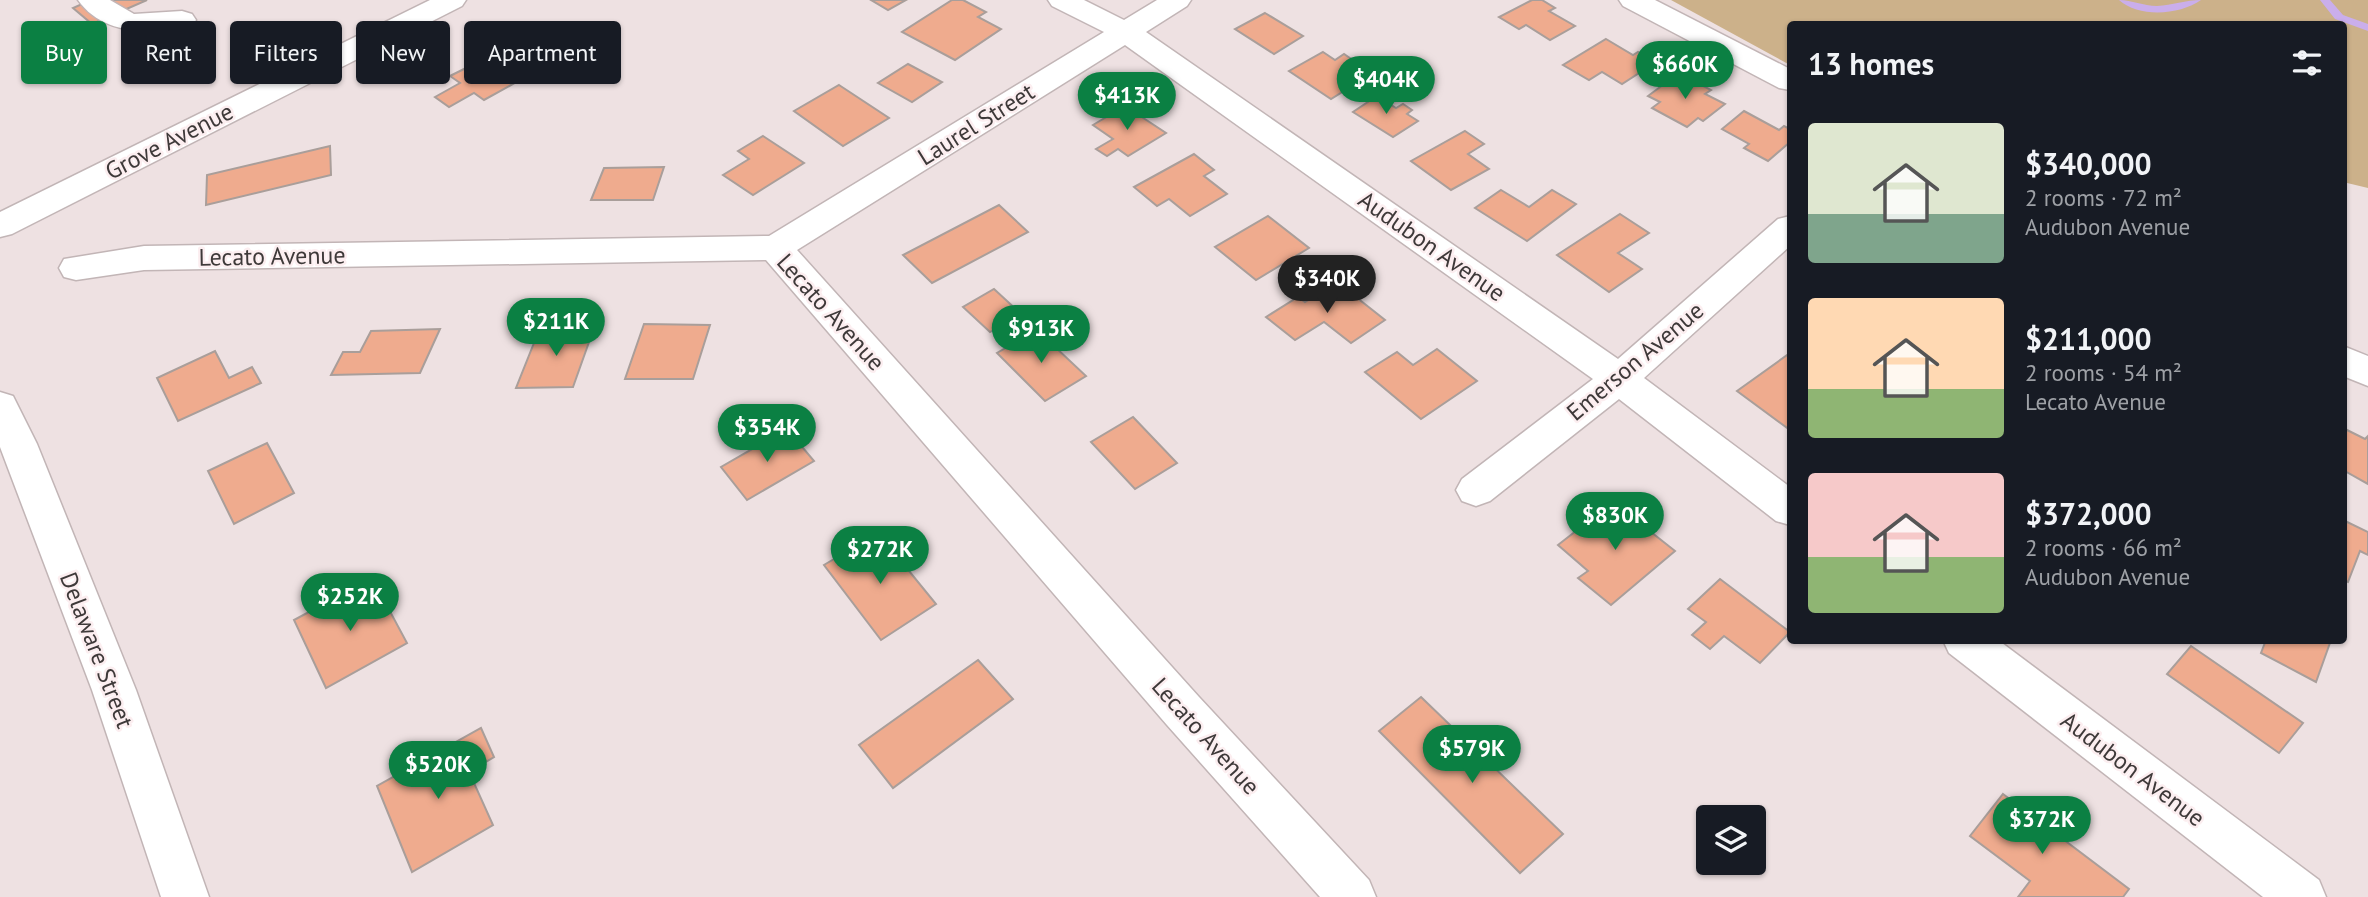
<!DOCTYPE html>
<html lang="en">
<head>
<meta charset="utf-8">
<style>
  :root { --surface:#171b24; --page:#20242c; --text:#f1f3f6; --muted:#9ea1a6; --accent:#0b8043 }
  body { margin:0; font-family:"PT Sans",sans-serif; background:var(--page); color:var(--text); height:100vh; display:flex; flex-direction:column; font-size:26px; white-space:nowrap }
  * { box-sizing:border-box; margin:0 }
  p { font-size:23px; color:var(--muted) }
  .icon { flex:none; width:38px; height:38px; fill:none; stroke:currentColor; stroke-width:2; stroke-linecap:round; stroke-linejoin:round }
  .map { position:relative; flex:1; overflow:hidden }
  .sheet { position:absolute; left:1787px; top:21px; width:560px; height:623px; display:flex; flex-direction:column; background:var(--surface); border-radius:7px; box-shadow:0 2px 5px #0004 }
  .sheet>* { flex:none }
  .banner { position:absolute; left:21px; top:21px; width:665px; height:63px; display:flex; gap:14px }
  .controls { position:absolute; left:1696px; top:805px; display:grid; gap:14px }
  .controls a { display:grid; place-items:center; width:70px; height:70px; border-radius:7px; background:var(--surface); box-shadow:0 2px 5px #0004; font-size:35px }
  .price { position:absolute; translate:-50% -60px; padding:0 16px; border-radius:24px; background:var(--accent); color:#fff; font-size:23px; line-height:46px; filter:drop-shadow(0 2px 4px #0008) }
  .price::after { content:''; position:absolute; left:50%; top:42px; width:21px; height:16px; margin-left:-10px; background:inherit; clip-path:polygon(0 0,100% 0,50% 100%) }
  .price.selected { background:#222; color:#fff }
  ul { padding:0; list-style:none }
  li { display:flex; align-items:center; gap:21px; height:175px; padding:0 21px }
  li span { display:grid; place-items:center; flex:none; width:196px; height:140px; border-radius:7px; color:#555 }
  li>.icon { margin-inline-start:auto }
  span .icon { width:84px; height:84px; fill:#fffc; stroke-width:1 }
  li b { font-size:30px }
  h2 { display:flex; justify-content:space-between; align-items:center; height:84px; padding:0 21px; font-size:30px }
  .chip { padding:0 24px; border-radius:7px; background:var(--surface); box-shadow:0 2px 5px #0004; font-size:24px; line-height:63px }
  .chip.selected { background:var(--accent); color:#fff }
  .map>svg:first-child { display:block }
  .green { fill:#ccb18a }
  .lines { fill:none; stroke-linecap:round; stroke-linejoin:round }
  .stream { fill:#caaeeb; fill-rule:evenodd }
  .building { fill:#efab8e; stroke:#a99e9a; stroke-width:2 }
  .minor-casing { stroke:#c2b5b6; stroke-width:3 }
  .major-casing { stroke:#c2b5b6; stroke-width:3 }
  .minor { fill:#fff; fill-rule:evenodd }
  .major { fill:#fff; fill-rule:evenodd }
  .labels { text-anchor:middle; dominant-baseline:central; stroke-width:5; stroke-linejoin:round; paint-order:stroke }
  .street-label { font-size:24px; fill:#3e3939; stroke:#fceef0 }
</style>
</head>
<body>
<div class="map">
<svg width="2368" height="897" viewBox="0 0 2368 897">
  <rect width="100%" height="100%" fill="#eee1e2"/>
  <!-- green -->
  <path class="green" d="M1671 0H2368V188L2343 182V24H1790V65Z"/>
  <g class="lines">
    <!-- stream -->
    <g class="stream">
      <path d="M2119 0C2132 0 2143 6 2157 6 2172 5 2186 0 2201 0 2180 15 2139 18 2119 0Z"/>
      <path d="M2320 0H2330L2343 15 2368 24V31L2335 19Z"/>
    </g>
  </g>
  <!-- building -->
  <g class="building">
    <path d="M91 0H147L92 24 73 8Z"/>
    <path d="M871 0H906L888 10Z"/>
    <path d="M952 0H963L986 12 978 17 1001 29 955 60 902 32Z"/>
    <path d="M1532 0H1542L1555 8 1549 11 1575 26 1550 40 1526 25 1519 29 1499 17Z"/>
    <path d="M1265 13 1303 36 1274 54 1235 29Z"/>
    <path d="M1606 39 1633 55 1638 52 1656 62 1622 84 1602 72 1589 80 1563 65Z"/>
    <path d="M1323 52 1335 60 1344 54 1354 61 1344 67 1363 79 1331 99 1289 71Z"/>
    <path d="M478 62 513 84 484 100 474 93 449 107 435 97 460 83 450 76Z"/>
    <path d="M908 64 942 82 912 102 878 83Z"/>
    <path d="M1679 73 1711 90 1705 94 1725 104 1703 121 1698 118 1687 127 1652 108 1660 102 1648 96Z"/>
    <path d="M839 85 889 118 843 146 794 111Z"/>
    <path d="M1377 96 1396 108 1403 104 1412 110 1407 114 1418 121 1393 137 1353 112Z"/>
    <path d="M1125 106 1166 133 1128 156 1118 149 1107 156 1096 149 1113 139 1093 125Z"/>
    <path d="M1744 111 1779 130 1784 126 1790 129V142L1768 161 1744 148 1749 144 1722 129Z"/>
    <path d="M1465 131 1484 144 1468 154 1489 169 1451 190 1411 161Z"/>
    <path d="M763 136 804 163 753 195 723 175 749 159 738 151Z"/>
    <path d="M330 146 331 175 206 205 207 175Z"/>
    <path d="M1194 154 1214 170 1204 176 1227 194 1190 216 1169 199 1157 206 1134 187Z"/>
    <path d="M664 167 653 200H591L604 168Z"/>
    <path d="M1501 190 1529 207 1552 190 1576 204 1527 241 1475 208Z"/>
    <path d="M999 205 1028 232 932 283 903 255Z"/>
    <path d="M1620 214 1649 233 1618 253 1642 269 1609 292 1557 255Z"/>
    <path d="M1268 216 1309 248 1256 280 1215 247Z"/>
    <path d="M1337 282 1385 320 1351 343 1324 322 1295 340 1266 317 1298 297 1305 302Z"/>
    <path d="M994 289 1021 314 990 332 963 307Z"/>
    <path d="M644 324 710 325 693 379H625Z"/>
    <path d="M540 328H594L573 387 516 388Z"/>
    <path d="M440 329 420 373 331 375 343 352H360L371 331Z"/>
    <path d="M1037 330 1086 376 1045 401 997 353Z"/>
    <path d="M1437 349 1477 381 1421 419 1365 372 1397 352 1413 365Z"/>
    <path d="M215 351 229 378 252 367 261 383 178 421 157 378Z"/>
    <path d="M1790 353V430L1737 391Z"/>
    <path d="M1133 417 1177 463 1135 489 1091 442Z"/>
    <path d="M2343 428 2365 439 2368 436V484L2343 470Z"/>
    <path d="M787 429 814 461 747 500 721 467Z"/>
    <path d="M267 443 294 493 234 524 208 471Z"/>
    <path d="M1613 502 1675 551 1611 605 1578 578 1588 571 1558 545Z"/>
    <path d="M2343 520 2368 532V555L2360 551 2348 582 2343 580Z"/>
    <path d="M878 533 936 604 881 640 824 565Z"/>
    <path d="M372 578 407 643 326 688 294 620Z"/>
    <path d="M1720 579 1790 632 1760 663 1724 636 1710 649 1692 635 1706 622 1688 609Z"/>
    <path d="M2266 640H2331L2316 682 2261 653Z"/>
    <path d="M2191 646 2303 723 2279 753 2167 674Z"/>
    <path d="M978 660 1013 699 893 788 859 745Z"/>
    <path d="M1421 697 1563 834 1520 873 1379 731Z"/>
    <path d="M481 728 494 757 469 772 493 825 412 872 377 786Z"/>
    <path d="M2003 794 2129 889 2123 897H2018L2030 881 1970 836Z"/>
  </g>
  <g class="lines">
    <!-- minor casing -->
    <g class="minor-casing">
      <g id="minor">
        <path d="M78 0H110L134 14 182 11 192 14 196 20 192 26C154 35 103 36 78 0Z"/>
        <path d="M1048 0H1084L1124 20 1157 0H1191L1187 6 1146 32 1618 359 1778 219 1790 216V246L1644 378 1790 487V525L1776 521 1619 399 1490 501 1476 506 1462 501 1456 490 1462 479 1593 379 1125 45 797 250 1199 697 1369 880 1376 897H1320L1167 725 766 260 144 270 76 280 64 277 59 268 64 259 144 246 769 236 1104 32 1052 6Z"/>
        <path d="M1619 0H1655L1790 69V90L1779 88 1623 6Z"/>
        <path d="M2343 346 2368 356V386L2343 376Z"/>
        <path d="M1943 640H1998L2319 880 2326 897H2263L1949 653Z"/>
      </g>
    </g>
    <!-- major casing -->
    <g class="major-casing">
      <g id="major">
        <path d="M430 0H466L462 6 12 234 0 237V212Z"/>
        <path d="M0 392 13 396 37 444 136 690 209 897H161L92 690 0 447Z"/>
      </g>
    </g>
    <!-- minor -->
    <use href="#minor" class="minor"/>
    <!-- major -->
    <use href="#major" class="major"/>
  </g>
  <g class="labels">
    <!-- street labels -->
    <g class="street-label">
      <text transform="translate(976 124) rotate(-32)">Laurel Street</text>
      <text transform="translate(169 141) rotate(-27)">Grove Avenue</text>
      <text transform="translate(1432 246) rotate(35)">Audubon Avenue</text>
      <text transform="translate(272 256) rotate(-1)">Lecato Avenue</text>
      <text transform="translate(831 312) rotate(48)">Lecato Avenue</text>
      <text transform="translate(1635 361) rotate(-40)">Emerson Avenue</text>
      <text transform="translate(97 650) rotate(69)">Delaware Street</text>
      <text transform="translate(1206 736) rotate(48)">Lecato Avenue</text>
      <text transform="translate(2133 769) rotate(37)">Audubon Avenue</text>
    </g>
  </g>
</svg>
<div class="controls">
<a><svg class="icon" aria-label="layers" viewBox="0 0 24 24"><path d="M12 4l9 5-9 5-9-5zM3 14l9 5 9-5"/></svg></a>
</div>
<b class="price" style="left:1685px;top:101px">$660K</b>
<b class="price" style="left:1386px;top:116px">$404K</b>
<b class="price" style="left:1127px;top:132px">$413K</b>
<b class="price selected" style="left:1327px;top:315px">$340K</b>
<b class="price" style="left:556px;top:358px">$211K</b>
<b class="price" style="left:1041px;top:365px">$913K</b>
<b class="price" style="left:767px;top:464px">$354K</b>
<b class="price" style="left:1615px;top:552px">$830K</b>
<b class="price" style="left:880px;top:586px">$272K</b>
<b class="price" style="left:350px;top:633px">$252K</b>
<b class="price" style="left:1472px;top:785px">$579K</b>
<b class="price" style="left:438px;top:801px">$520K</b>
<b class="price" style="left:2042px;top:856px">$372K</b>
<div class="banner">
<a class="chip selected">Buy</a>
<a class="chip">Rent</a>
<a class="chip">Filters</a>
<a class="chip">New</a>
<a class="chip">Apartment</a>
</div>
<section class="sheet">
<h2>13 homes<svg class="icon" aria-label="filters" viewBox="0 0 24 24"><path d="M4 7h16M4 17h16"/><circle cx="9" cy="7" r="2"/><circle cx="15" cy="17" r="2"/></svg></h2>
<ul>
<li><span style="background:linear-gradient(#dfe7d0 65%,#7fa58c 0)"><svg class="icon" aria-label="home" viewBox="0 0 24 24"><path d="M3 11l9-7 9 7M6 9v11h12V9"/></svg></span><div><b>$340,000</b><p>2 rooms · 72 m²</p><p>Audubon Avenue</p></div></li>
<li><span style="background:linear-gradient(#ffd9b3 65%,#8fb573 0)"><svg class="icon" aria-label="home" viewBox="0 0 24 24"><path d="M3 11l9-7 9 7M6 9v11h12V9"/></svg></span><div><b>$211,000</b><p>2 rooms · 54 m²</p><p>Lecato Avenue</p></div></li>
<li><span style="background:linear-gradient(#f6c9c9 60%,#8fb573 0)"><svg class="icon" aria-label="home" viewBox="0 0 24 24"><path d="M3 11l9-7 9 7M6 9v11h12V9"/></svg></span><div><b>$372,000</b><p>2 rooms · 66 m²</p><p>Audubon Avenue</p></div></li>
</ul>
</section>
</div>
</body>
</html>
